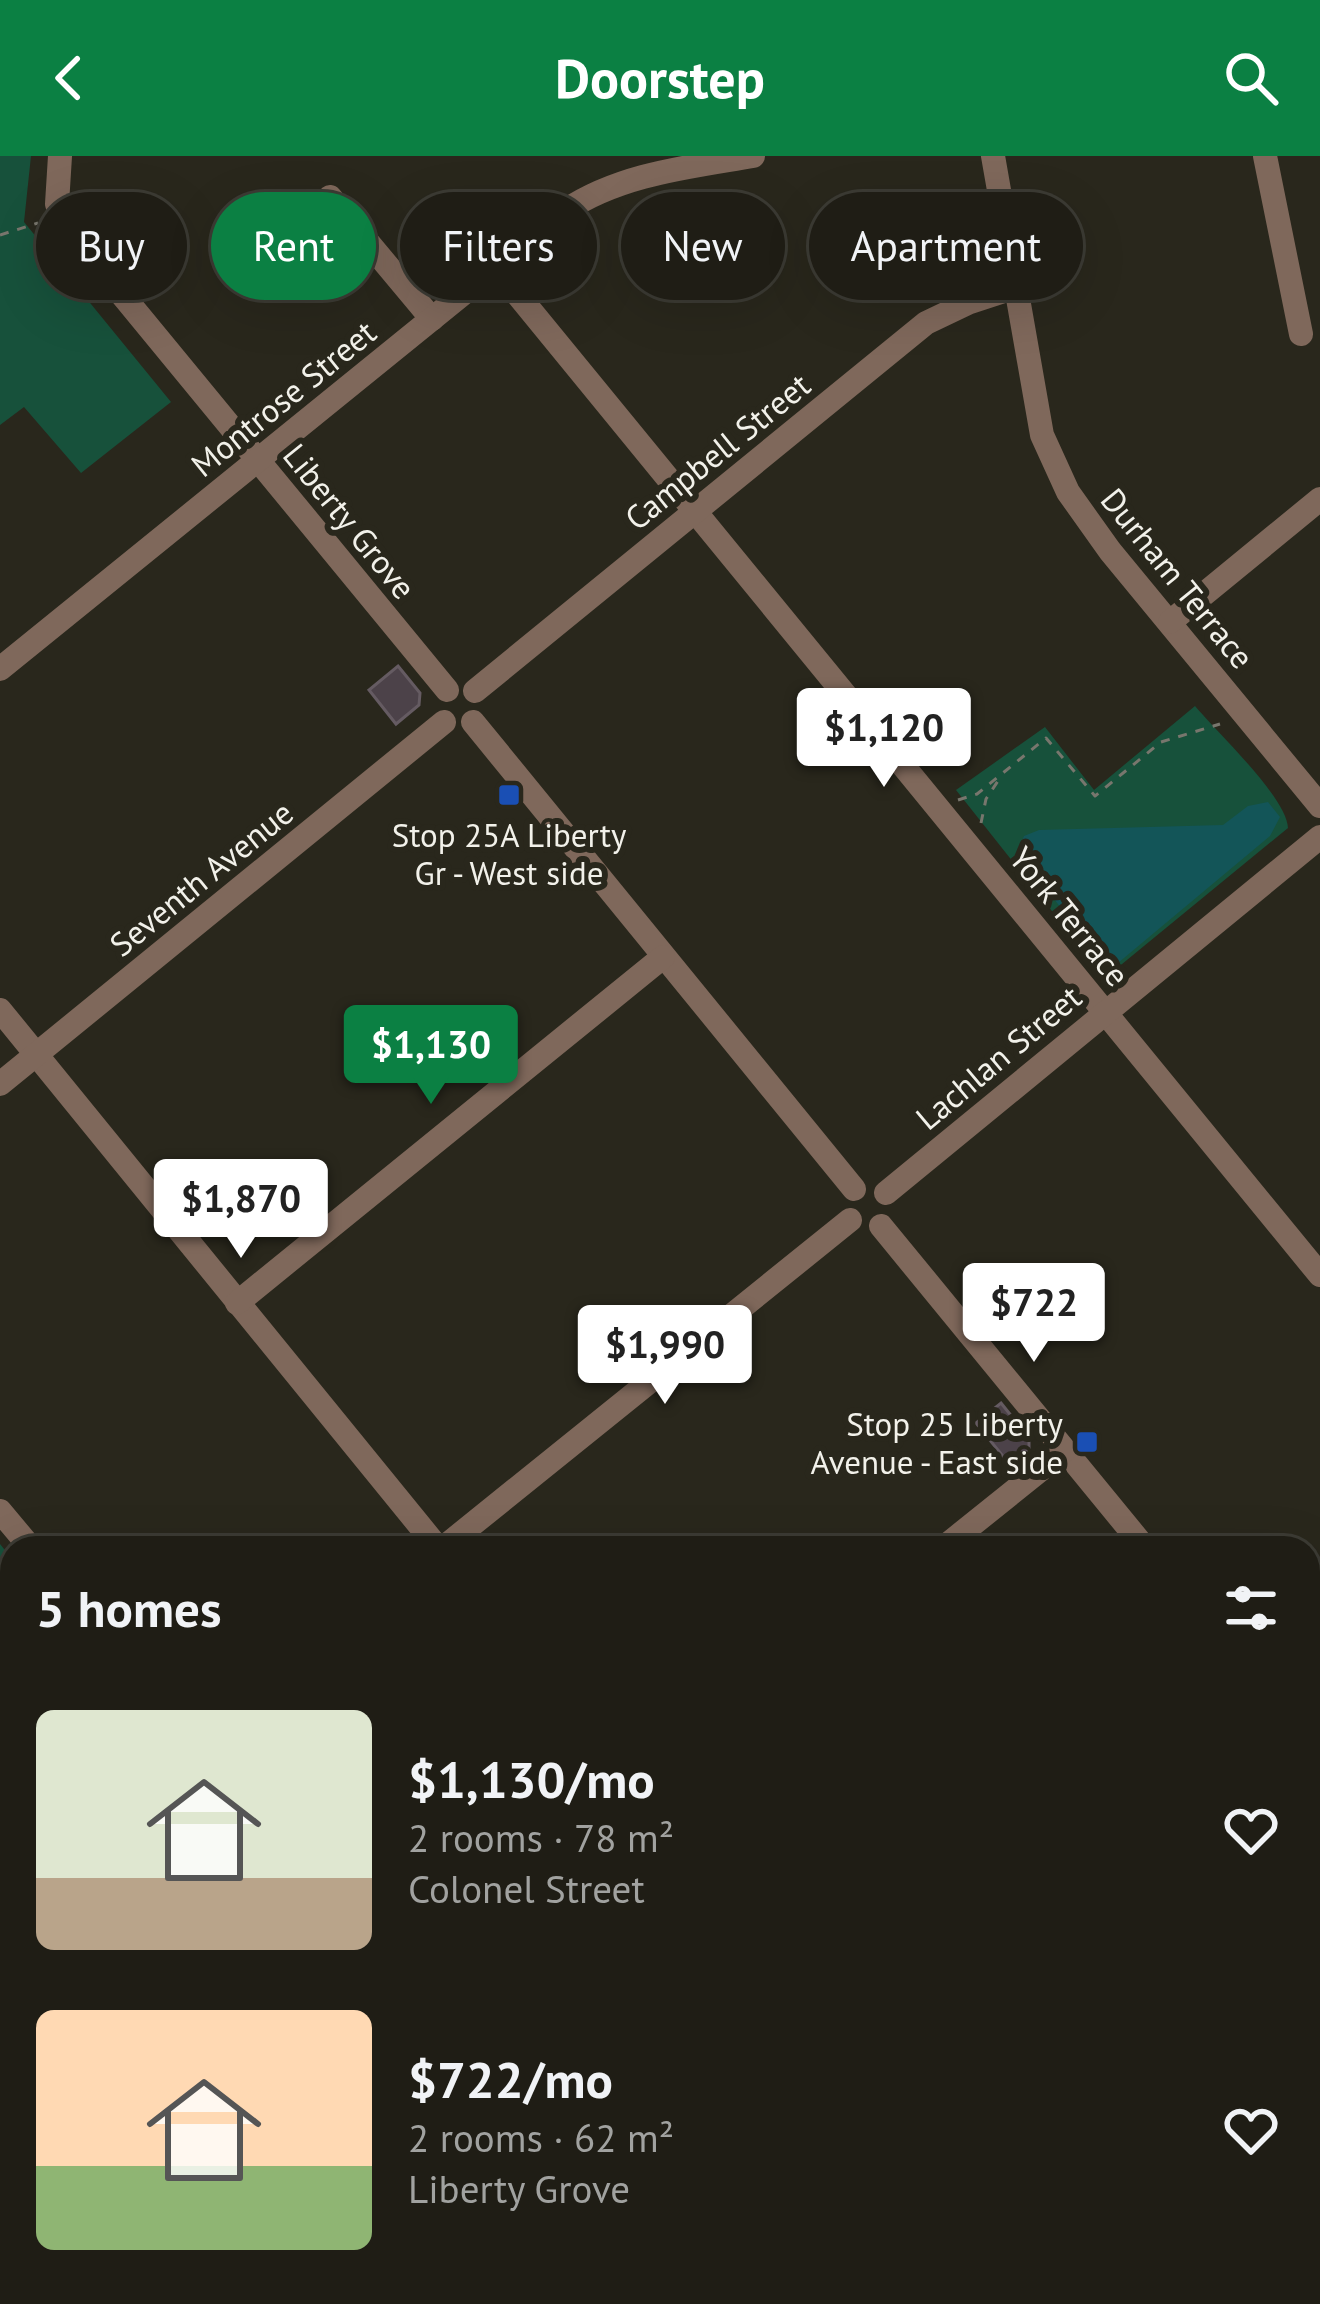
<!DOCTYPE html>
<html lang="en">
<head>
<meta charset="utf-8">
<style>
  :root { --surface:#1f1d15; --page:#2c2a22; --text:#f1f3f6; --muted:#a1a2a0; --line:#3c3b34; --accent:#0b8043 }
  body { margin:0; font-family:"PT Sans",sans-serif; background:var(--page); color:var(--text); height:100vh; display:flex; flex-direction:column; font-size:45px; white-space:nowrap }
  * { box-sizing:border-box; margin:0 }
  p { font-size:39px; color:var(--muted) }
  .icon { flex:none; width:66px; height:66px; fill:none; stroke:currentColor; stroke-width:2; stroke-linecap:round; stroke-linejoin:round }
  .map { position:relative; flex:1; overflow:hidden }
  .panel { position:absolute; left:0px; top:1380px; width:1320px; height:768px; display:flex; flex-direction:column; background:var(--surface); border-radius:36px 36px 0 0; box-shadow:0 12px 48px #0002,0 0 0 3px var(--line) }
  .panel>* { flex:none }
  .hud { position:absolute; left:36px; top:36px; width:1248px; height:108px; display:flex; gap:24px }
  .price { position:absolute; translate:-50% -102px; padding:0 27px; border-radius:12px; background:#fff; color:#222; font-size:39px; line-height:78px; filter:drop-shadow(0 3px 6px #0008) }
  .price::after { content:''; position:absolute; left:50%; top:72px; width:36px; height:27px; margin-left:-18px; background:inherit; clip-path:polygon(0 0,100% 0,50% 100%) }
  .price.current { background:var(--accent); color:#fff }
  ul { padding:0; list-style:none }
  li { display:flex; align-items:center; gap:36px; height:300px; padding:0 36px }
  li span { display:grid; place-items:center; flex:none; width:336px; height:240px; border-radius:18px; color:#555 }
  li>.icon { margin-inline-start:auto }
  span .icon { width:144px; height:144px; fill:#fffc; stroke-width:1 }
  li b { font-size:51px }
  h2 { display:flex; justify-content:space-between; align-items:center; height:144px; padding:0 36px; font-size:51px }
  .tag { padding:0 42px; border-radius:54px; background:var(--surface); box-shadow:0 12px 48px #0002,0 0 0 3px var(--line); font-size:42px; line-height:108px }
  .tag.current { background:var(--accent); color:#fff }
  header { display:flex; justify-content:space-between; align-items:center; height:156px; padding:0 36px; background:var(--accent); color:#fff; font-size:54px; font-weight:800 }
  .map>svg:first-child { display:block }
  .green { fill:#17513b }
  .water { fill:#135558 }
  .building { fill:#4c4249; stroke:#655b62; stroke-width:3 }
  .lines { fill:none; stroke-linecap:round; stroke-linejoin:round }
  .path { stroke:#78766d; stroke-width:3; stroke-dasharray:9 9; stroke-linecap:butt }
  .street { stroke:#7f685b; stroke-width:24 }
  .transit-dot { fill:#1a4fb4; stroke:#29271c; stroke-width:4.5 }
  .labels { text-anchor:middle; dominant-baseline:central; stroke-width:12; stroke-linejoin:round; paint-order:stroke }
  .street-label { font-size:33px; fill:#f2f1ea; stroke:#29271c }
  .poi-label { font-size:33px; fill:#f2f1ea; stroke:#29271c }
</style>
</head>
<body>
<header><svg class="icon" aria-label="back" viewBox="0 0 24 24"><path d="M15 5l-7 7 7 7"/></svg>Doorstep<svg class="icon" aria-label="search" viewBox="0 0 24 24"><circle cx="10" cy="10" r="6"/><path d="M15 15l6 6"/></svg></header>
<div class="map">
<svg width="1320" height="2148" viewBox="0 0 1320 2148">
  <rect width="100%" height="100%" fill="#29271c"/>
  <!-- green -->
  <g class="green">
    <path d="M0 0H31L24 66 171 246 81 317 24 251 0 269Z"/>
    <path d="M1195 550C1217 576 1287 642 1288 672L1105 822 956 634 1045 571 1094 634Z"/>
    <path d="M0 1388 12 1403V1711L0 1721Z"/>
  </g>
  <!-- water -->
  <path class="water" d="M1268 646 1280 661 1270 680 1112 812H1106L1018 695 1024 680 1039 674 1223 669 1248 650Z"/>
  <!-- building -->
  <g class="building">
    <path d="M398 510 420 537 419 549 396 568 369 534Z"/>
    <path d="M1001 1247 1029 1282V1294L1010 1309 976 1267Z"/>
  </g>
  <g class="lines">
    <!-- path -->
    <g class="path">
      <path d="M0 79 38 67"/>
      <path d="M958 644 977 638 1046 582 1095 640 1161 586 1220 568"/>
      <path d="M981 667 986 643 1002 619"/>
    </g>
    <!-- street -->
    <g class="street">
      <path d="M60 0 57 48 63 67 447 534"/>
      <path d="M993 0 1042 279 1068 336 1110 395 1320 650"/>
      <path d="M1265 0 1301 178"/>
      <path d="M330 41 432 163"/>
      <path d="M495 111 1320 1119"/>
      <path d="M1170 466 1320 343"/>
      <path d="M0 513 565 55C620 18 689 11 753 0"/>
      <path d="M475 535 926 167 970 146 1016 131"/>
      <path d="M473 566 854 1033"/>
      <path d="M0 854 438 1392"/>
      <path d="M0 928 444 566"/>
      <path d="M886 1037 1320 681"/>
      <path d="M881 1070 1145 1392"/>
      <path d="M237 1147 663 801"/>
      <path d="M0 1355 31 1392"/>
      <path d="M443 1392 850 1064"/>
      <path d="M943 1392 1064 1295"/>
      <path d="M1308 1475 1320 1465"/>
      <path d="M1308 1592 1320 1607"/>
      <path d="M0 1754 12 1744"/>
      <path d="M1308 1862 1320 1852"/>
      <path d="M0 1969 12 1984"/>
      <path d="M135 2136 145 2148"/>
      <path d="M1046 2136 1056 2148"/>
      <path d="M0 2148 14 2136"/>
      <path d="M486 2148 500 2136"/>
      <path d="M956 2148 971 2136"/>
    </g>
  </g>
  <!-- markers -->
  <g class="transit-dot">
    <rect x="497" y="627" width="24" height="24" rx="6"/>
    <rect x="1075" y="1274" width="24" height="24" rx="6"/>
  </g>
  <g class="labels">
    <!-- street labels -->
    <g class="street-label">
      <text transform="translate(283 242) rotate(-39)">Montrose Street</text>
      <text transform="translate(717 295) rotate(-39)">Campbell Street</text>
      <text transform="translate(350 365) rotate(51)">Liberty Grove</text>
      <text transform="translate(1178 422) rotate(51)">Durham Terrace</text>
      <text transform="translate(201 722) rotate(-39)">Seventh Avenue</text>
      <text transform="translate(1070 760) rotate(51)">York Terrace</text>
      <text transform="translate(998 901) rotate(-40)">Lachlan Street</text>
    </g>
    <!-- poi labels -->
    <g class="poi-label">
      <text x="509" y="678">Stop 25A Liberty<tspan x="509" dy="38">Gr - West side</tspan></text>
      <text x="1063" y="1267" text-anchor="end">Stop 25 Liberty<tspan x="1063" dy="38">Avenue - East side</tspan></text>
    </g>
  </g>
</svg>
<b class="price" style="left:884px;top:634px">$1,120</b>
<b class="price current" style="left:431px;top:951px">$1,130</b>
<b class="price" style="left:241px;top:1105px">$1,870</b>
<b class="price" style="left:1034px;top:1209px">$722</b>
<b class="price" style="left:665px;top:1251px">$1,990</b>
<div class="hud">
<a class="tag">Buy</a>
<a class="tag current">Rent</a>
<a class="tag">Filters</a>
<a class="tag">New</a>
<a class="tag">Apartment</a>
</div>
<section class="panel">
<h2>5 homes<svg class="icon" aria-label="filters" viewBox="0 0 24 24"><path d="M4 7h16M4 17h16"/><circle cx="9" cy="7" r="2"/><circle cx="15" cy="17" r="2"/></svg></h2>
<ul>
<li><span style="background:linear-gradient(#dfe7d0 70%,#b9a48a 0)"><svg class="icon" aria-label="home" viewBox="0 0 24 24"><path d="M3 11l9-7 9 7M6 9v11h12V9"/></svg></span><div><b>$1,130/mo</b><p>2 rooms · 78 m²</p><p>Colonel Street</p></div><svg class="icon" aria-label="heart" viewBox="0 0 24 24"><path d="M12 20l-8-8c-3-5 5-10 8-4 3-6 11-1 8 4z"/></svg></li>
<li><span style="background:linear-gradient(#ffd9b3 65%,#8fb573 0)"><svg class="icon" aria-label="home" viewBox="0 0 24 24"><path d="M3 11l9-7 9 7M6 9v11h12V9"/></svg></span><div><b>$722/mo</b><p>2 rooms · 62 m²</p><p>Liberty Grove</p></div><svg class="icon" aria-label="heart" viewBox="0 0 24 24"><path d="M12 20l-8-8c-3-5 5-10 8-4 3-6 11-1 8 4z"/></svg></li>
</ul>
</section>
</div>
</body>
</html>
